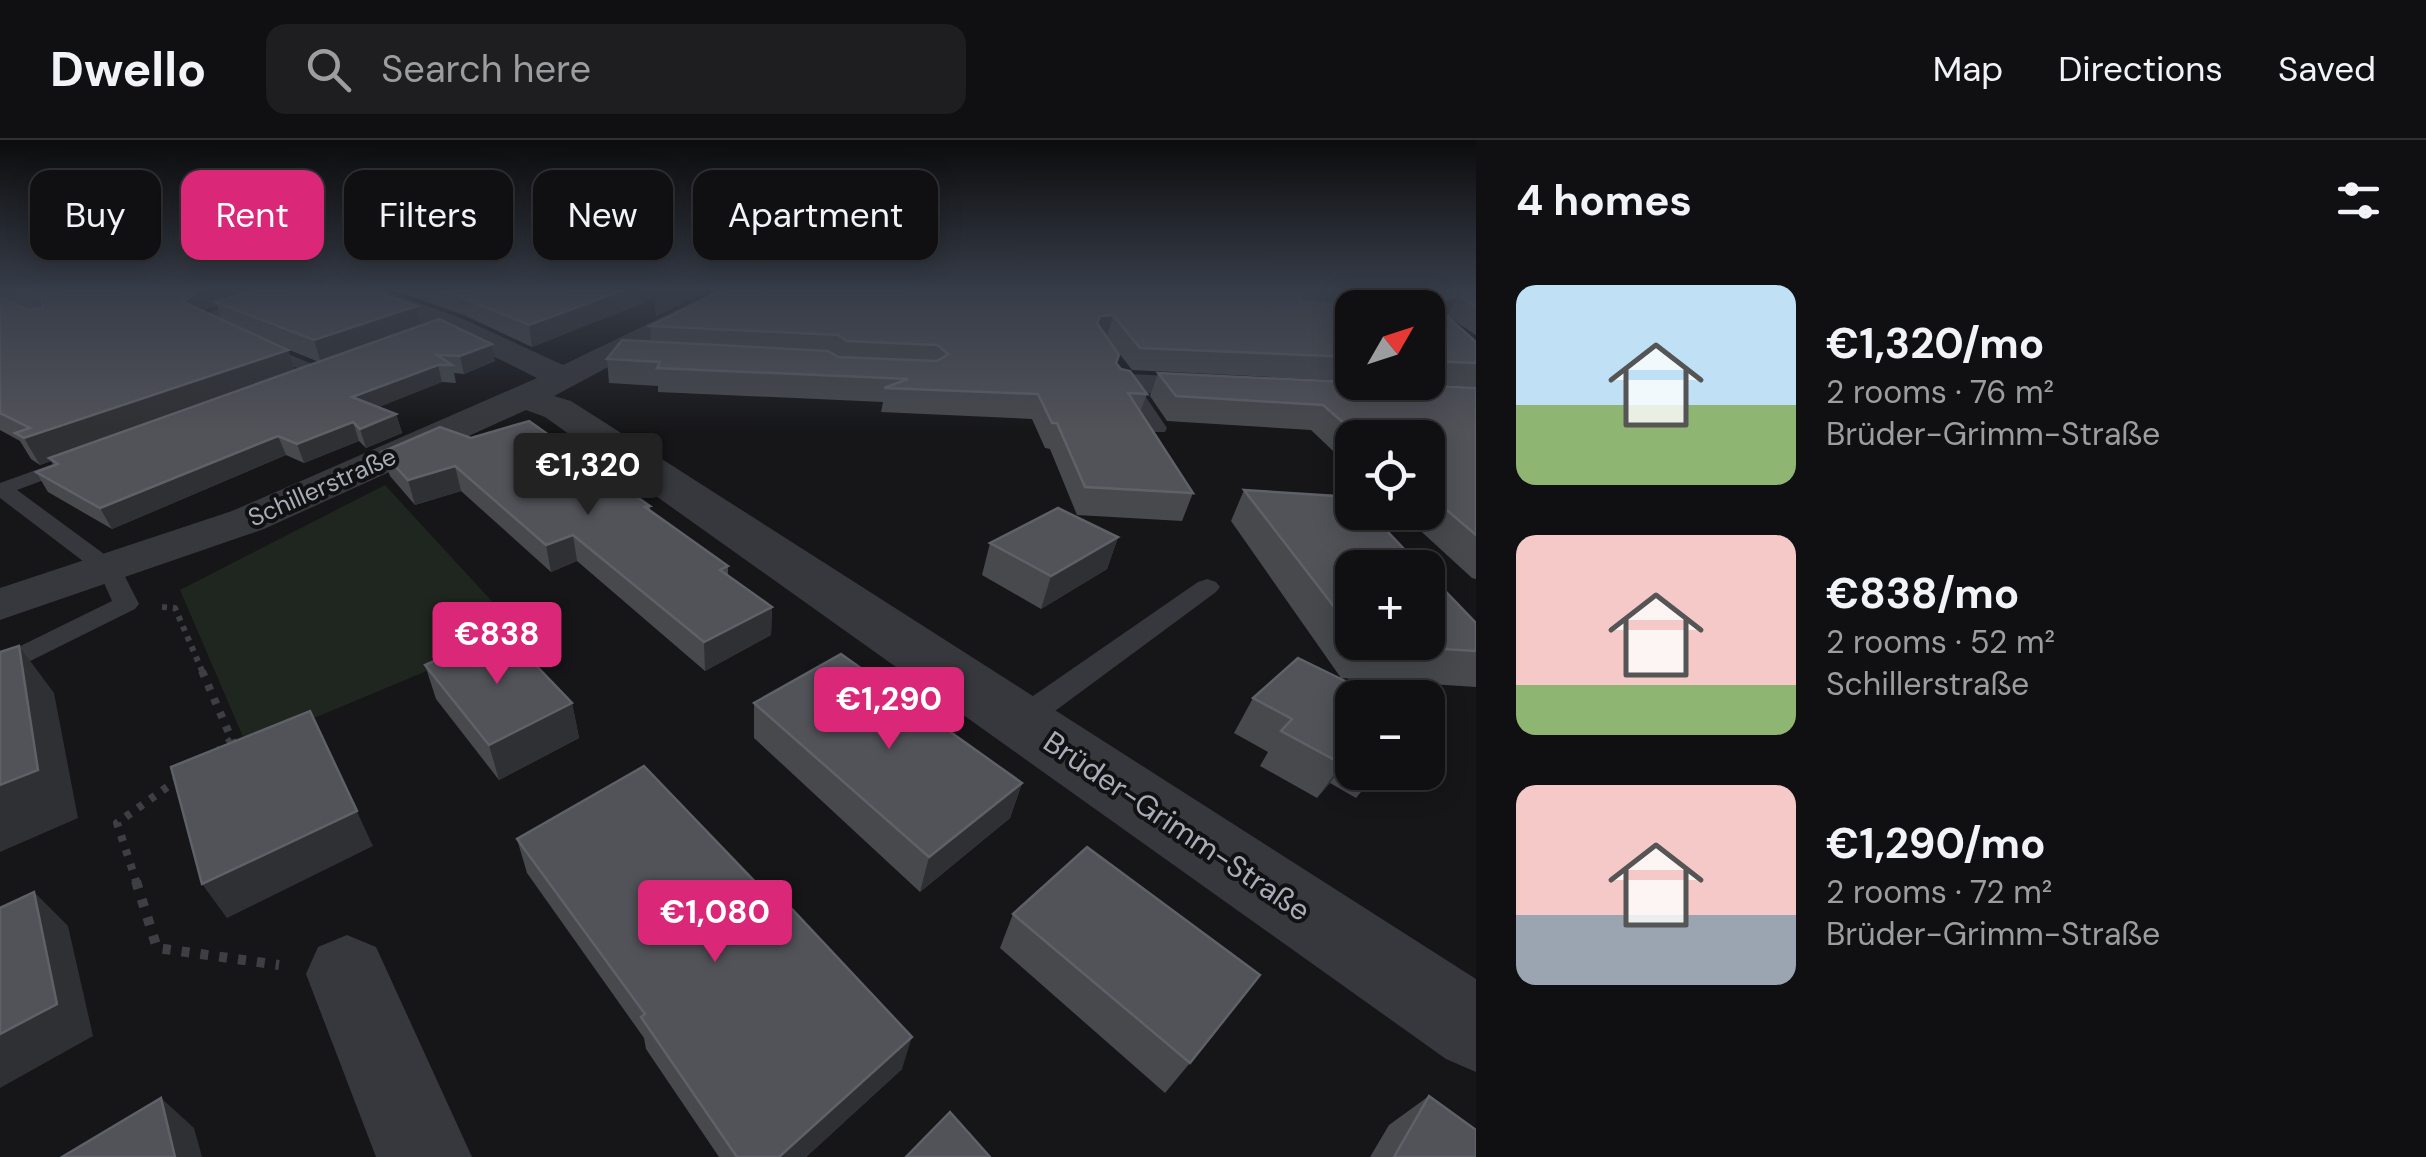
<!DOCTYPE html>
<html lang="en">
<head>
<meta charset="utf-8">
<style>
  :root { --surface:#101012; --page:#1e1e20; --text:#f1f3f6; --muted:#9c9d9f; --line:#303032; --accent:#db2777 }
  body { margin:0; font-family:"DM Sans",sans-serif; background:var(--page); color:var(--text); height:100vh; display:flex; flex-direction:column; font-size:38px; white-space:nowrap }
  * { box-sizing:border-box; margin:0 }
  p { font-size:32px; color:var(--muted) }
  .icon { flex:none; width:55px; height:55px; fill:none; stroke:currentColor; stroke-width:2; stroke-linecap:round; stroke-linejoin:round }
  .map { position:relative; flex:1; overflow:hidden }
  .panel { display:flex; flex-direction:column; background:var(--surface); width:950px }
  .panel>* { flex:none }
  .hud { position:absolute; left:30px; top:30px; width:950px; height:90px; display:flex; gap:20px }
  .needle { width:65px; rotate:51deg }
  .controls { position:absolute; left:1335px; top:150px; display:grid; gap:20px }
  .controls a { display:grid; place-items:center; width:110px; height:110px; border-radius:20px; background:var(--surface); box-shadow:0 5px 25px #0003,0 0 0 2px var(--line); font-size:50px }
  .price { position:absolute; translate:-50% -85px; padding:0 22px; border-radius:10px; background:var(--accent); color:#fff; font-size:32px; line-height:65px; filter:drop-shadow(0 2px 5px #0008) }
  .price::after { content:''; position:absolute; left:50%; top:60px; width:30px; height:22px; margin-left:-15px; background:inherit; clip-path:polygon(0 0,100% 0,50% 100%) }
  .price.active { background:#222; color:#fff }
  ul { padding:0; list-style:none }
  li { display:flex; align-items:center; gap:30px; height:250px; padding:0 40px }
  li span { display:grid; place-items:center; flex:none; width:280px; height:200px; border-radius:20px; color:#555 }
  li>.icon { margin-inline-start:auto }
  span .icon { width:120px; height:120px; fill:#fffc; stroke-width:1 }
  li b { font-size:42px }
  h2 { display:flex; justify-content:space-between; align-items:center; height:120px; padding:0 40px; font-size:42px }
  .tag { padding:0 35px; border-radius:20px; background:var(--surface); box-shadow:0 5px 25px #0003,0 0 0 2px var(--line); font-size:35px; line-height:90px }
  .tag.active { background:var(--accent); color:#fff }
  header { display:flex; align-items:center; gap:60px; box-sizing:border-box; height:140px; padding:0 50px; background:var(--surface); border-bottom:2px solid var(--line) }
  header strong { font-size:48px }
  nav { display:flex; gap:55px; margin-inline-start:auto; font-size:35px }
  .search { width:700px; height:90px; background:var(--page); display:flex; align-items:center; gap:25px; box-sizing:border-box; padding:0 35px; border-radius:20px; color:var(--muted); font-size:38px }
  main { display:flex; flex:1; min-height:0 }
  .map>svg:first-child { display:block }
  .green { fill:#1e261f }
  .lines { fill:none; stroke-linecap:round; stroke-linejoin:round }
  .path-far2 { stroke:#3d3f44; stroke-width:6; stroke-dasharray:5 6; stroke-linecap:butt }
  .path-far1 { stroke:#3d3f44; stroke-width:8; stroke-dasharray:6 9; stroke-linecap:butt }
  .path { stroke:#3d3f44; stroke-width:10; stroke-dasharray:8 11; stroke-linecap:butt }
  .lane { fill:#37383d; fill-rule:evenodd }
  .street { fill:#37383d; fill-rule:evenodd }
  .wall { fill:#47494d; fill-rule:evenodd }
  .shaded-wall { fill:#2f3033 }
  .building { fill:#525359; stroke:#5f6168; stroke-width:2.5; fill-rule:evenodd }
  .labels { text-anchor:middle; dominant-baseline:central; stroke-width:8; stroke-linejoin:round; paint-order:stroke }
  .far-street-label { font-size:25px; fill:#a8adb8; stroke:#111113 }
  .street-label { font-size:30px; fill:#a8adb8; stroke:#111113 }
</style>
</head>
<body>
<header>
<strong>Dwello</strong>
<div class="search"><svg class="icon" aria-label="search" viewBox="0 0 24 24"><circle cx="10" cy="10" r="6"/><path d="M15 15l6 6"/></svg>Search here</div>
<nav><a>Map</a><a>Directions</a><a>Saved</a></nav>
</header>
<main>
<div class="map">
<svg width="1476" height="1017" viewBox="0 0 1476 1017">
  <rect width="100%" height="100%" fill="#161618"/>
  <!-- green -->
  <path class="green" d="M385 345 520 492 247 606 180 450Z"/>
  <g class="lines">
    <!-- path-far2 -->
    <path class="path-far2" d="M162 467 175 468 203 533"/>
    <!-- path-far1 -->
    <g class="path-far1">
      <path d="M202 531 232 600 219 610"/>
      <path d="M137 744 117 683 181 637"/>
    </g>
    <!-- path -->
    <path class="path" d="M136 741 157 808 279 825"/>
    <!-- lane -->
    <g class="lane">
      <path d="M290 149H312L213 183 327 230V236H315L196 184 209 172Z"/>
      <path d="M1116 231H1128L1167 288 1165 292H1151L1114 234Z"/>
      <path d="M72 317 79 319V327L17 350 119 425 139 464 135 469 0 536V516L112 461 100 434 0 358V343Z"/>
      <path d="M1207 439 1216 442 1220 447 1216 452 1032 588 1021 591 1010 588 1006 580 1010 572 1198 442Z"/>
    </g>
    <!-- street -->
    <g class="street">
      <path d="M341 149H380L463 179 563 225 720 149H754L554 256 571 261 1476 839V932L1446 919 545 277 526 270 264 389 0 480V448L232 371 537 238 443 191 345 154Z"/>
      <path d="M1129 234 1228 239 1240 242 1245 249 1240 256 1228 259 1117 251 1112 244 1117 237Z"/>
      <path d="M347 795 376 807 472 1017H376L306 834 318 807Z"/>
    </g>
  </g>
  <!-- wall -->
  <g class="wall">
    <path d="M0 150H371L417 166 422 186 495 221 464 234 454 233 456 243 442 242 378 267 396 274 402 293 366 308 359 301 304 323 286 315 112 389 48 352 36 332 54 326 51 321 40 325 31 319 20 301 0 290ZM0 158H1L30 170H28ZM217 166 222 180 204 172 208 168ZM282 207 319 222 295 230 288 210Z"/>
    <path d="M392 150H710L656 176 655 158 532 207 464 175Z"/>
    <path d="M723 150H1476V195L1447 176 1476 202V247L1379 242H1428V168H1352V241L1132 230 1106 196 1116 223 1147 254 1140 272 1193 353 1182 381 1077 375 1050 309 1045 308 1032 279 881 272 883 262 658 252V246L609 243 607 219 651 202 650 186Z"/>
    <path d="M1158 233 1476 248V439L1472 438 1400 372H1428V298H1352V329L1311 290 1167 281 1150 256Z"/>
    <path d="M382 312 650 366V371L728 426V436L772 467 771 495 705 531 577 421 551 432 461 351 415 365 390 336Z"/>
    <path d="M1244 350 1352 428V502H1428L1476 483V547L1341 538 1231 381Z"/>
    <path d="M1118 397 1107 429 1041 469 982 435 990 403Z"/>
    <path d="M425 525 572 563 579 598 499 640 436 559Z"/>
    <path d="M1253 558H1352V632H1377L1356 658 1330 643 1317 658 1260 626 1268 612 1234 593Z"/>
    <path d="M754 563 1022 643 1010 678 920 752 754 598Z"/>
    <path d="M517 699 785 773 902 929 806 1017H719L646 909 644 898 527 733Z"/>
    <path d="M1013 774 1190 923 1165 953 1000 808Z"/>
    <path d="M1429 956 1476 1017H1370L1389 985Z"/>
  </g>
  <!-- shaded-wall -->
  <g class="shaded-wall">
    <path d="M198 150H275L215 162 217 166 208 168 192 183 183 162Z"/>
    <path d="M624 150H710L656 176 655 158 532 207 529 185Z"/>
    <path d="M1458 156 1447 176 1433 181 1444 160Z"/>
    <path d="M417 166 422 187 321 223 314 200Z"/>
    <path d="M1113 175 1107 196 1094 197 1097 183 1100 176Z"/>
    <path d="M492 204 495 221 464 234 460 216Z"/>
    <path d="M288 210 296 233 49 318 51 321 40 325 24 298Z"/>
    <path d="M438 225 442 242 357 276 352 257Z"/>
    <path d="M396 274 402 293 366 308 360 289Z"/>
    <path d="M353 282 359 301 304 323 297 304Z"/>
    <path d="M278 296 286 315 112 389 100 368Z"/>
    <path d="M455 326 461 351 415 365 408 340Z"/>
    <path d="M573 395 577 421 551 432 546 405Z"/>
    <path d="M1118 397 1107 429 1041 469 1051 436Z"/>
    <path d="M772 467 771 495 705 531 704 502Z"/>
    <path d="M19 506 54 553 78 678 0 712V645Z"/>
    <path d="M572 563 579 598 499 640 489 605Z"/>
    <path d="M310 571 373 706 227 778 202 744Z"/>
    <path d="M1352 611 1330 643 1317 658 1342 624Z"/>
    <path d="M1022 643 1010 678 920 752 929 717Z"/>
    <path d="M34 752 68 786 93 896 0 948V894Z"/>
    <path d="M912 897 902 929 806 1017H779Z"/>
    <path d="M161 958 194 988 202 1017H175Z"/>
  </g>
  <!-- building -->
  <g class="building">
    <path d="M19 150H198L183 162 288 210 24 298 15 293 30 288 0 273V158L28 170 43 168V159Z"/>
    <path d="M256 150H371L417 166 314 200 215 162Z"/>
    <path d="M444 150H624L529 185Z"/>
    <path d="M723 150H1476V166L1458 156 1444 160 1440 170 1476 202V223L1428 221V168H1352V217L1140 208 1113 175 1100 176 1097 183 1119 215 1116 223 1121 229 1130 231 1147 254 1128 253 1193 353 1085 347 1057 283H1052L1038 254 884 248 908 239 657 228 660 222 607 219 622 200 828 211 838 217 937 221 948 214 937 205 847 201 838 195 650 186ZM1299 150 1362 151 1366 162 1362 166 1306 163 1299 161Z"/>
    <path d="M439 179 492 204 460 216 437 215 452 225H438L352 257 396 274 360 289 353 282 297 304 278 296 100 368 36 332 58 324 49 318Z"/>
    <path d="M1158 233 1476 248V395L1428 354V298H1361L1323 265 1176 256Z"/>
    <path d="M529 281 650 366 645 367 728 426 720 430 772 467 704 502 573 395 546 405 455 326 408 340 382 312 440 287 471 298Z"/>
    <path d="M1244 350 1352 357V372H1369L1422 428H1352V490Z"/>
    <path d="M1058 368 1118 397 1051 436 990 403Z"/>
    <path d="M1428 433 1476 483V511L1363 504 1362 502H1428Z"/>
    <path d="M503 491 572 563 489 605 425 525Z"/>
    <path d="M19 506 38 630 0 645V512Z"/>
    <path d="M841 514 1022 643 929 717 754 563Z"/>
    <path d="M1298 518 1380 558H1352V611L1342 624 1281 591 1292 579 1253 558Z"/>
    <path d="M310 571 357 671 202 744 171 627Z"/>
    <path d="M644 626 785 773 792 769 912 897 779 1017H737L641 877 645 874 517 699Z"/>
    <path d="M1087 707 1260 835 1190 923 1013 774Z"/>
    <path d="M34 752 57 864 0 894V768Z"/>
    <path d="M1429 956 1476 990V1017H1394Z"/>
    <path d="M161 958 175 1017H62Z"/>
    <path d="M950 972 990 1017H906Z"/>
  </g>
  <!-- sky -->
  <linearGradient id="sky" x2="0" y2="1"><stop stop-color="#0c0c0d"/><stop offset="0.51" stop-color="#363c48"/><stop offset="1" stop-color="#363c48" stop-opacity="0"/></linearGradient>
  <rect width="1476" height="292" fill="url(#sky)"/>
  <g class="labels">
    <!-- far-street labels -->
    <g class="far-street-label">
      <text transform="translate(322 347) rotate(-24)">Schillerstraße</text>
    </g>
    <!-- street labels -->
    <g class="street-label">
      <text transform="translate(1177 686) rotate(34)">Brüder-Grimm-Straße</text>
    </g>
  </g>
</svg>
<div class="controls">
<a><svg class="needle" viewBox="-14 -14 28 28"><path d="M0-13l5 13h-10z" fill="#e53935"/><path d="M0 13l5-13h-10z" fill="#9c9d9f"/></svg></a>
<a><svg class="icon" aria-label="locate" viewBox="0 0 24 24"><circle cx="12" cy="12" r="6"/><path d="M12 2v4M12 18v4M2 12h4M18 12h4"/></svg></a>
<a>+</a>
<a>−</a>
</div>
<b class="price active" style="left:588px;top:378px">€1,320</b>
<b class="price" style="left:497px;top:547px">€838</b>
<b class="price" style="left:889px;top:612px">€1,290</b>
<b class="price" style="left:715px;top:825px">€1,080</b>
<div class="hud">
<a class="tag">Buy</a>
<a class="tag active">Rent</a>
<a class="tag">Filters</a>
<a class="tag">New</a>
<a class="tag">Apartment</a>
</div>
</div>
<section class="panel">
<h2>4 homes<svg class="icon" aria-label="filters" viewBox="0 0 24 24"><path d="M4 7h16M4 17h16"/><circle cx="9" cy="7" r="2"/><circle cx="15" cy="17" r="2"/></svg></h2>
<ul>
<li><span style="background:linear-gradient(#bfe0f5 60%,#8fb573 0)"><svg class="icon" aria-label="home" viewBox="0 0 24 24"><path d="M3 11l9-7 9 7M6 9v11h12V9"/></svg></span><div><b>€1,320/mo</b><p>2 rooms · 76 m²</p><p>Brüder-Grimm-Straße</p></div></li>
<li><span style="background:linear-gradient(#f6c9c9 75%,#8fb573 0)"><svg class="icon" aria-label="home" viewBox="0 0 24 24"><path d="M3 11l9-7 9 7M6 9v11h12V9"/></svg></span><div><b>€838/mo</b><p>2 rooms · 52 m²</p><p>Schillerstraße</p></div></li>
<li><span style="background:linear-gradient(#f6c9c9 65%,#9aa5b1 0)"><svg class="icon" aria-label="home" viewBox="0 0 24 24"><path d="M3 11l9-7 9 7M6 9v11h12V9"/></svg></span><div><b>€1,290/mo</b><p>2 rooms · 72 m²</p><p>Brüder-Grimm-Straße</p></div></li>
</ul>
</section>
</main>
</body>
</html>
